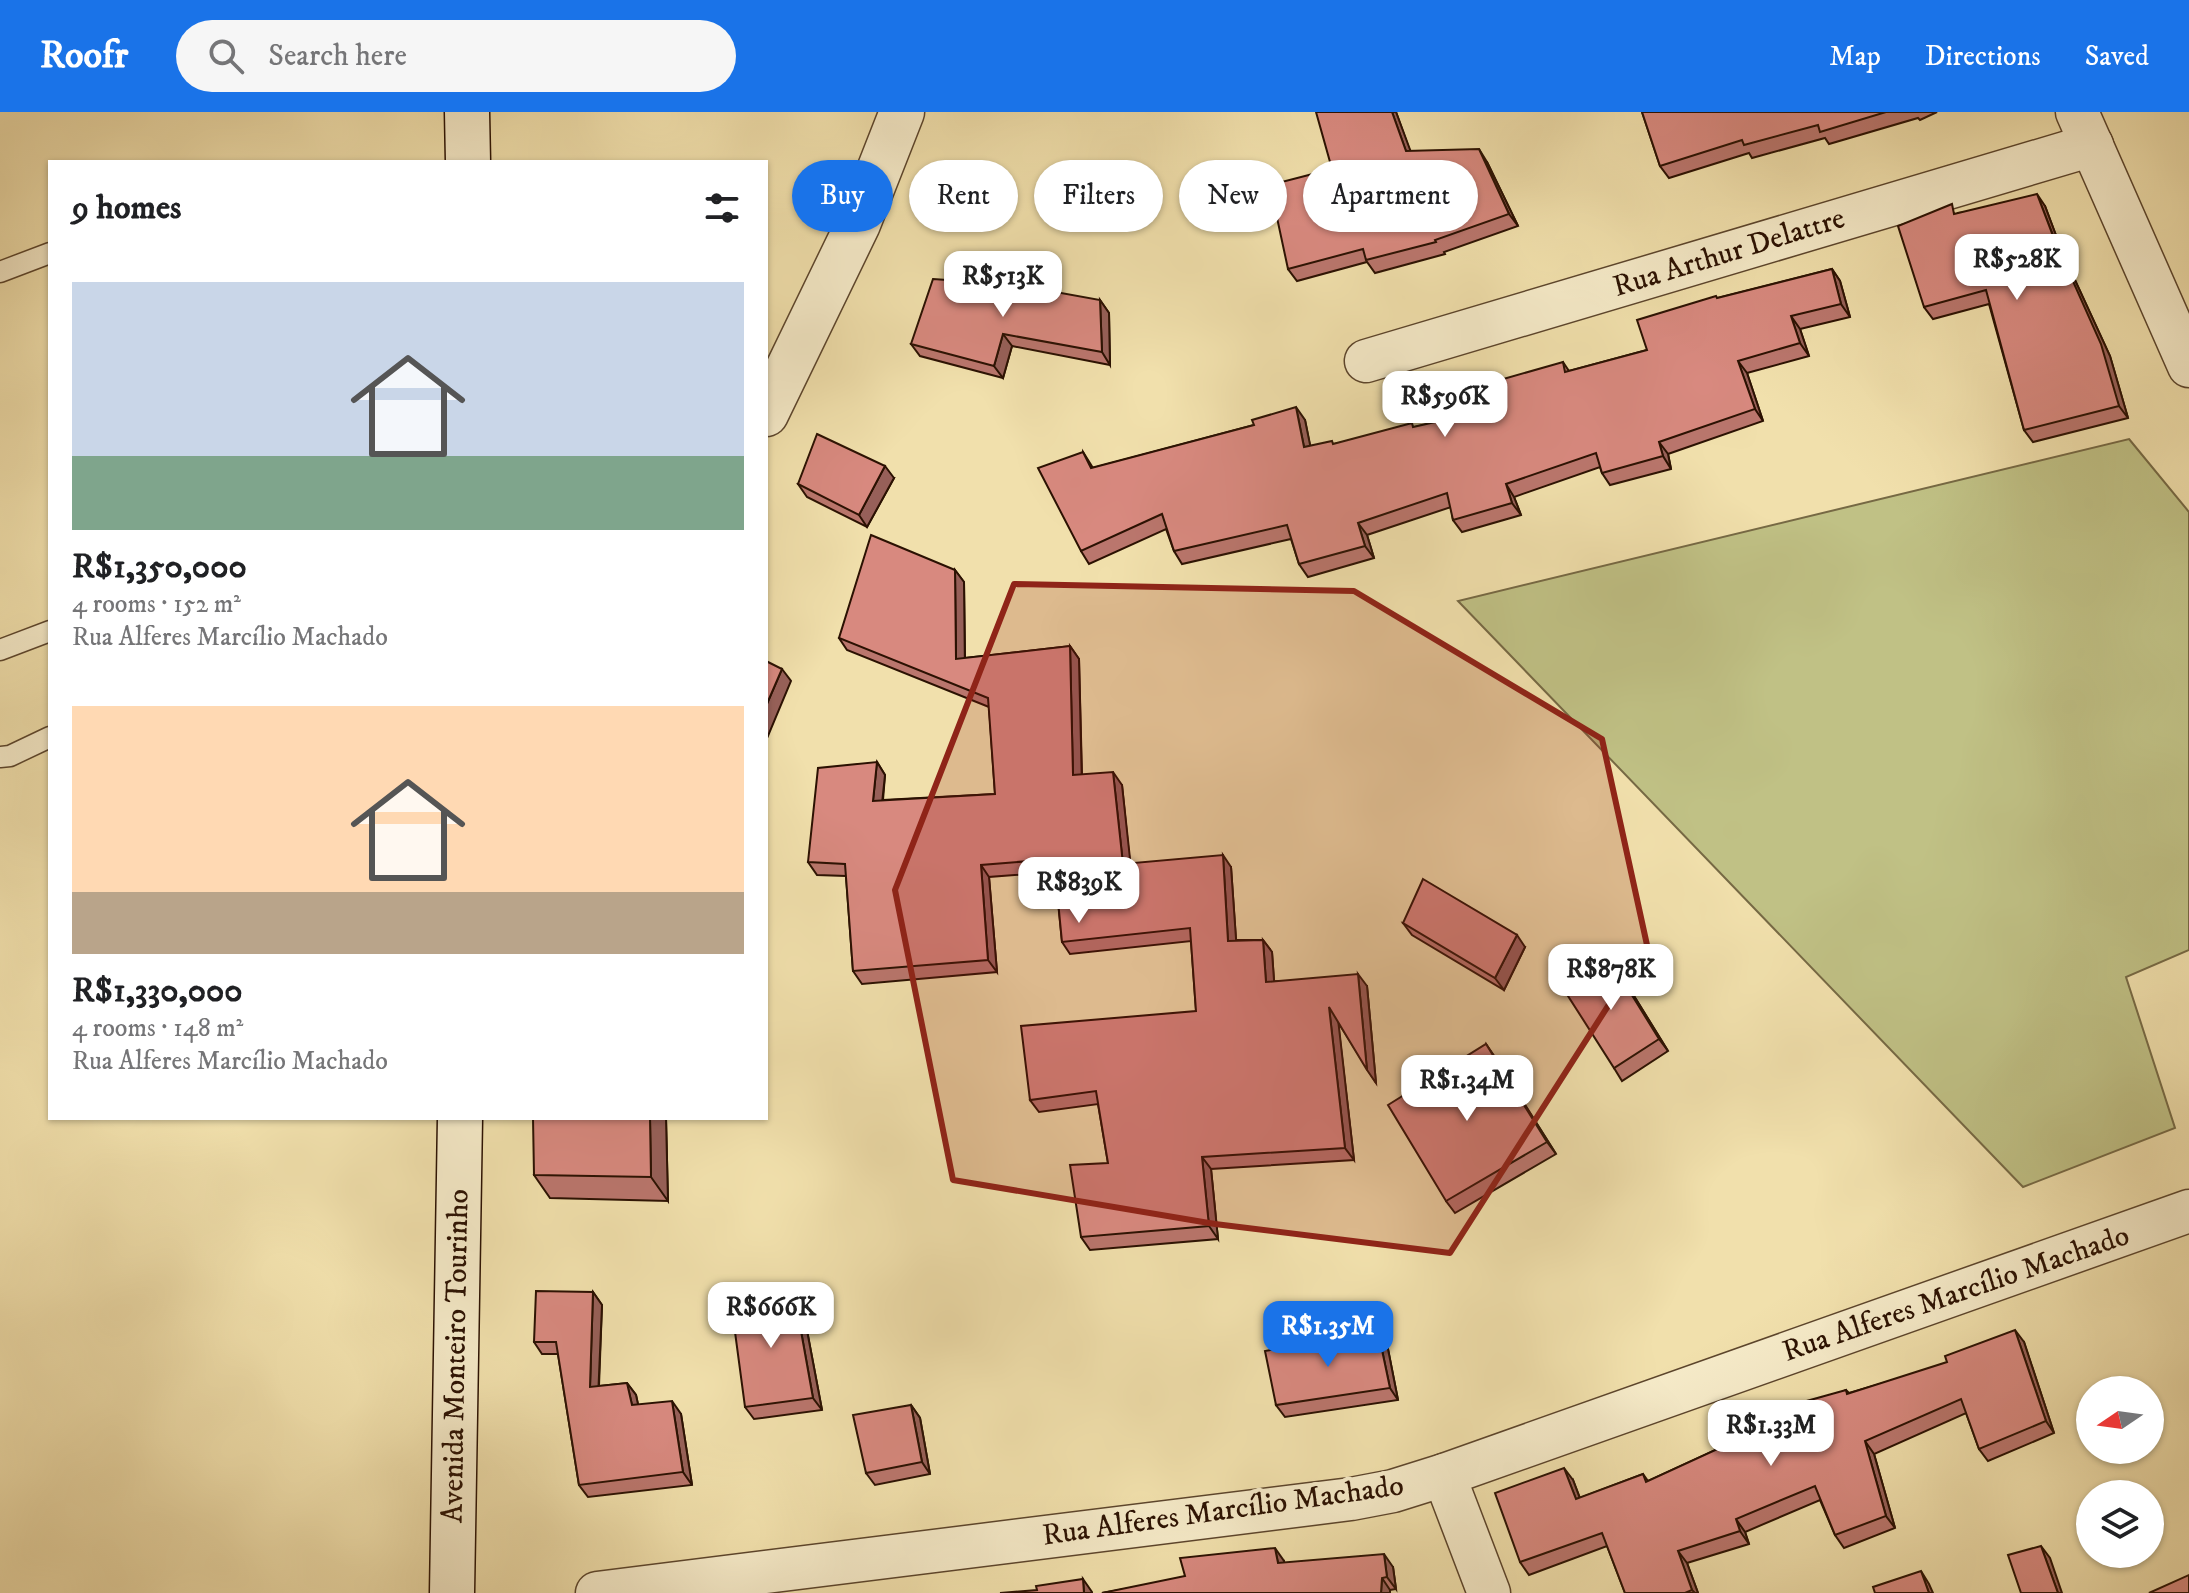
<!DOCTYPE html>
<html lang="en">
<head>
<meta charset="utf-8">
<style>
  :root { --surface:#fff; --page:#f6f6f6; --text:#202124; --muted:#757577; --accent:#1a73e8 }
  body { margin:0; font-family:"IM FELL DW Pica",serif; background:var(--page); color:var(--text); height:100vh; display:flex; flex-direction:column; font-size:30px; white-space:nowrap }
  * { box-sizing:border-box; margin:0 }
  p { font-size:26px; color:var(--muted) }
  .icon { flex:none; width:44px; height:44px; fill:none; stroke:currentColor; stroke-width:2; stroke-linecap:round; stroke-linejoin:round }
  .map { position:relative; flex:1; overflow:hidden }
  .side { position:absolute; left:48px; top:48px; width:720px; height:960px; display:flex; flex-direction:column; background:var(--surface); border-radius:0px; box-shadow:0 2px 6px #0004 }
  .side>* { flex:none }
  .banner { position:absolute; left:792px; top:48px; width:760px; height:72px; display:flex; gap:16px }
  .needle { width:52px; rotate:257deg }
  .fabs { position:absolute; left:2076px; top:1264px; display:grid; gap:16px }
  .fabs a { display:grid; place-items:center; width:88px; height:88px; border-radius:50%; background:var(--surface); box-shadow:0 2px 6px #0004; font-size:40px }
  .price { position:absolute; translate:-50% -68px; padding:0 18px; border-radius:16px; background:#fff; color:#222; font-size:26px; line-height:52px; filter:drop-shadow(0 2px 4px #0008) }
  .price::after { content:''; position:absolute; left:50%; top:48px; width:24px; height:18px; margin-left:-12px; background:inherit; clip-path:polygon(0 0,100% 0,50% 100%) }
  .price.selected { background:var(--accent); color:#fff }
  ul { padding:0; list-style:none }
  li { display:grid; align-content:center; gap:16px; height:424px; padding:0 24px }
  li span { display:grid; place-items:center; height:248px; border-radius:0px; color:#555 }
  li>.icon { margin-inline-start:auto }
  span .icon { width:144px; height:144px; fill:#fffc; stroke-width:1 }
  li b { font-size:34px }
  h2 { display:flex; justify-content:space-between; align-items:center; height:96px; padding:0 24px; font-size:34px }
  .pill { padding:0 28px; border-radius:36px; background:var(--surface); box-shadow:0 2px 6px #0004; font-size:28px; line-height:72px }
  .pill.selected { background:var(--accent); color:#fff }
  header { display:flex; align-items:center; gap:48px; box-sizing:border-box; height:112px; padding:0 40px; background:var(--accent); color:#fff }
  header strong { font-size:38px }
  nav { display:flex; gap:44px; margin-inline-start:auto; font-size:28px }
  .search { width:560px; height:72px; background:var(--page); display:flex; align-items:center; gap:20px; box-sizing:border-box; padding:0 28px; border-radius:44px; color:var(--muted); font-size:30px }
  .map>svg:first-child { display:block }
  .green { fill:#c0c185; stroke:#766944; stroke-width:2 }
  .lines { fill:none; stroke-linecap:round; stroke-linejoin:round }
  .service-casing { stroke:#5c452c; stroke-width:23 }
  .minor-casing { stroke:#5c452c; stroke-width:45 }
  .tertiary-casing { stroke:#5c452c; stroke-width:47 }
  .secondary-casing { stroke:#2b1102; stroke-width:47 }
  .service { stroke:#f6ebc9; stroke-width:20 }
  .minor { stroke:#f6ebc9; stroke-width:42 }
  .tertiary { stroke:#f6ebc9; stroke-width:44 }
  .secondary { stroke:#f6ebc9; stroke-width:44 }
  .wall { fill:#ba766d; stroke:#2b1102; stroke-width:2 }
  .shaded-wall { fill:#976059; stroke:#2b1102; stroke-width:2 }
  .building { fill:#d8897f; stroke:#2b1102; stroke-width:2 }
  .marked { fill:#8f2418; fill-opacity:0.2; stroke:#8f2418; stroke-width:6; stroke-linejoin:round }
  .labels { text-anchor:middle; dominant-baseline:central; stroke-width:8; stroke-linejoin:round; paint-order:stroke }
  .street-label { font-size:30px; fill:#2b1102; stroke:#f6ebc9 }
</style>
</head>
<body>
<header>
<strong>Roofr</strong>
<div class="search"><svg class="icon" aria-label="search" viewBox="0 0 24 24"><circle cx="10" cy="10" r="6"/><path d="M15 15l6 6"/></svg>Search here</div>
<nav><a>Map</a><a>Directions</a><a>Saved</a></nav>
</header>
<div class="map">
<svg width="2189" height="1481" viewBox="0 0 2189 1481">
  <rect width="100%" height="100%" fill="#f1e0ac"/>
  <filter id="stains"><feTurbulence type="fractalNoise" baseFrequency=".0025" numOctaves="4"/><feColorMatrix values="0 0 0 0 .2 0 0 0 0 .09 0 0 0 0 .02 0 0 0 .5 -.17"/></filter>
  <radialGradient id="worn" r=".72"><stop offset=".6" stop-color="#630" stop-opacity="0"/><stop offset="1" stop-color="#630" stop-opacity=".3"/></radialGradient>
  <!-- green -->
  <path class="green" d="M2129 327 2189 400V838L2126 865 2175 1016 2023 1075 1458 489Z"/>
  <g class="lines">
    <!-- service casing -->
    <g class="service-casing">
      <g id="service">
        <path d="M0 160 50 141"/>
        <path d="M0 538 50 519"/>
        <path d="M0 645 10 644 50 625"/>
      </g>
    </g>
    <!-- minor casing -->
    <g class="minor-casing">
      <g id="minor">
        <path d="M2077 0 2189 254"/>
        <path d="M1366 249 2092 33"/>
        <path d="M1444 1363 1489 1481"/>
        <path d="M597 1481 1351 1387 1393 1379 1444 1363 2189 1099"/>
      </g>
    </g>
    <!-- tertiary casing -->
    <g class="tertiary-casing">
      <path id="tertiary" d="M766 302 858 112 902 0"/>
    </g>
    <!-- secondary casing -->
    <g class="secondary-casing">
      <g id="secondary">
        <path d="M467 0 468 50"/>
        <path d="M452 1481 460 1006"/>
      </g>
    </g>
    <!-- service -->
    <use href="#service" class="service"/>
    <!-- minor -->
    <use href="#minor" class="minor"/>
    <!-- tertiary -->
    <use href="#tertiary" class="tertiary"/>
    <!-- secondary -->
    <use href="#secondary" class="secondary"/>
  </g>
  <!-- wall -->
  <g class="wall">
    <path d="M1396 0 1410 39 1487 50 1518 114 1444 140 1445 142 1375 161 1367 150 1297 169 1288 157 1332 57Z"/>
    <path d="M1642 0H1937L1920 8 1918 6 1829 32 1825 26 1752 46 1749 41 1669 66 1660 54Z"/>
    <path d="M2045 94 2063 142 2110 244 2128 306 2033 330 2024 318 1989 192 1933 207 1924 195 1958 101Z"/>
    <path d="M1832 157 1840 169 1850 205 1800 217 1809 244 1747 261 1763 309 1668 342 1671 357 1610 373 1602 361 1600 355 1514 385 1521 403 1462 420 1453 408 1451 395 1367 423 1374 446 1308 465 1299 452 1291 427 1182 452 1174 439 1166 417 1089 452 1081 439 1083 340 1093 356 1254 313 1305 308 1310 334 1334 332 1415 315 1488 298 1563 250 1569 259 1647 238 1718 186Z"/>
    <path d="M1100 188 1109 201 1110 253 1012 234 1003 266 920 244 911 232Z"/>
    <path d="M894 366 867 415 807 385 798 372Z"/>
    <path d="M955 458 964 470 965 546 1070 534 1079 547 1082 663 1122 673 1130 752 1231 755 1236 828H1263L1272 840 1274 869 1367 874 1376 971 1338 910 1354 1048 1211 1057 1218 1127 1090 1138 1081 1125 1108 1051 1098 992 1039 1000 1030 988 1196 899 1191 829 1070 842 1062 830 1055 760 989 765 997 860 862 872 853 859 846 764 817 763 808 750 877 650 885 663 883 688 995 682 989 595 847 538 839 526Z"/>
    <path d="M1403 811 1525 835 1504 878 1412 823Z"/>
    <path d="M1618 858 1668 939 1622 969 1614 956Z"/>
    <path d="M1486 932 1556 1042 1455 1101 1446 1089Z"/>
    <path d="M666 1006 668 1089 550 1086 534 1063Z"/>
    <path d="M593 1180 602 1193 599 1274 627 1271 636 1283 638 1293 681 1302 692 1373 588 1385 579 1373 558 1242H542L534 1230Z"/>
    <path d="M802 1192 822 1298 754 1307 745 1295Z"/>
    <path d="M2024 1230 2054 1321 1988 1349 1979 1337 1966 1301 1874 1342 1895 1416 1844 1436 1835 1423 1820 1388 1745 1420 1749 1432 1687 1451 1698 1481H1625L1607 1434 1529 1463 1520 1450 1573 1368 1580 1386 1643 1362 1648 1369 1846 1278 1849 1281Z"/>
    <path d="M1387 1232 1398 1288 1285 1305 1276 1293Z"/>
    <path d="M911 1293 920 1306 930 1362 875 1373 866 1361Z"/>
    <path d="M1284 1449V1451L1393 1455 1396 1477 1390 1478 1102 1481Z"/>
  </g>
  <!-- shaded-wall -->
  <g class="shaded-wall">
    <path d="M1392 0H1396L1415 51 1406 39Z"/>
    <path d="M1479 37 1487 50 1518 114 1509 102Z"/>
    <path d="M2037 82 2045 94 2063 142 2110 244 2128 306 2119 294Z"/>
    <path d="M1832 157 1840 169 1850 205 1841 192Z"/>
    <path d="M1100 188 1109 201 1110 253 1102 240Z"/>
    <path d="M1791 204 1800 217 1809 244 1800 231Z"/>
    <path d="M1003 222 1012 234 1003 266 994 254Z"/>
    <path d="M1738 249 1747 261 1763 309 1755 297Z"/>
    <path d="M1296 295 1305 308 1313 347 1304 335Z"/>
    <path d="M1659 330 1668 342 1671 357 1663 344Z"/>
    <path d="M885 354 894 366 867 415 859 403Z"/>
    <path d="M1506 372 1514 385 1521 403 1512 391Z"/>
    <path d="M1358 411 1367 423 1374 446 1365 434Z"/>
    <path d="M955 458 964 470 965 560 956 547Z"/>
    <path d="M1070 534 1079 547 1082 676 1073 663Z"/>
    <path d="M782 557 791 569 768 624 766 621V594Z"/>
    <path d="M877 650 885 663 881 701 873 689Z"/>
    <path d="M1113 660 1122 673 1132 765 1123 752Z"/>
    <path d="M1223 743 1231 755 1237 841 1228 829Z"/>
    <path d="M981 753 989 765 997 860 988 848Z"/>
    <path d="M1517 823 1525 835 1504 878 1495 866Z"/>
    <path d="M1263 828 1272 840 1275 882 1266 870Z"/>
    <path d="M1609 846 1618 858 1668 939 1659 927Z"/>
    <path d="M1358 862 1367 874 1376 971 1367 958Z"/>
    <path d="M1329 895 1338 907 1354 1048 1345 1036Z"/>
    <path d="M1486 932 1495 945 1556 1042 1547 1030Z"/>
    <path d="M650 1006H666L668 1089 651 1065Z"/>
    <path d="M1202 1045 1211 1057 1218 1127 1209 1114Z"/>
    <path d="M593 1180 602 1193 598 1287 590 1275Z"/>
    <path d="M794 1180 802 1192 822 1298 813 1286Z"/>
    <path d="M2015 1218 2024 1230 2054 1321 2046 1309Z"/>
    <path d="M1378 1219 1387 1232 1398 1288 1390 1276Z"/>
    <path d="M627 1271 636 1283 641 1306 632 1293Z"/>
    <path d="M672 1289 681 1302 692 1373 683 1360Z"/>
    <path d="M911 1293 920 1306 930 1362 922 1350Z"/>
    <path d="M1865 1329 1874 1342 1895 1416 1886 1404Z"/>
    <path d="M1564 1356 1573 1368 1585 1400 1576 1387Z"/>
    <path d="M1736 1407 1745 1420 1749 1432 1740 1419Z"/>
    <path d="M2041 1434 2050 1446 2062 1481H2058Z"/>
    <path d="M1275 1436 1284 1449 1287 1464 1278 1451Z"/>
    <path d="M1678 1439 1687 1451 1698 1481H1695L1692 1478Z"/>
    <path d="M1384 1442 1393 1455 1396 1477 1387 1465Z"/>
    <path d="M1921 1459 1929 1472 1933 1481H1929Z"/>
    <path d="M1382 1466 1390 1478V1481H1381Z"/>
    <path d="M1083 1467 1092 1480V1481H1084Z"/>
  </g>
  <!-- building -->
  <g class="building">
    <path d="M1316 0H1392L1406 39 1479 37 1509 102 1435 128 1436 130 1366 148 1363 137 1288 157 1270 73 1332 57Z"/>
    <path d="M1642 0H1886L1820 20 1818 13 1744 33 1742 28 1660 54Z"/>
    <path d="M2037 82 2055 129 2101 232 2119 294 2024 318 1986 178 1924 195 1898 114 1952 92 1954 102Z"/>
    <path d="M1832 157 1841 192 1791 204 1800 231 1738 249 1755 297 1659 330 1663 344 1602 361 1596 341 1506 372 1512 391 1453 408 1447 381 1358 411 1365 434 1299 452 1287 413 1174 439 1162 402 1081 439 1038 356 1083 340 1091 356 1254 313 1252 308 1296 295 1304 335 1332 329 1333 332 1412 311 1413 315 1488 298 1479 274 1563 250 1565 260 1647 238 1637 208 1716 184 1717 186Z"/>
    <path d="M933 167 1017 173 1100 188 1102 240 1003 222 994 254 911 232Z"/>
    <path d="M817 322 885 354 859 403 798 372Z"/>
    <path d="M871 423 955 458 956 547 1070 534 1073 663 1113 660 1123 752 1223 743 1228 829 1263 828 1266 870 1358 862 1367 958 1329 895 1345 1036 1202 1045 1209 1114 1081 1125 1070 1053 1108 1051 1096 979 1030 988 1021 914 1196 899 1190 816 1062 830 1054 747 981 753 988 848 853 859 845 752 808 750 818 656 877 650 873 689 995 682 988 586 839 526Z"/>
    <path d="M766 549 782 557 766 594Z"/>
    <path d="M1423 767 1517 823 1495 866 1403 811Z"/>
    <path d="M1609 846 1659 927 1614 956 1561 873Z"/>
    <path d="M1486 932 1547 1030 1446 1089 1388 993Z"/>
    <path d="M533 1006H650L651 1065 534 1063Z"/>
    <path d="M536 1179 593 1180 590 1275 627 1271 632 1293 672 1289 683 1360 579 1373 556 1230H534Z"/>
    <path d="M794 1180 813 1286 745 1295 731 1190Z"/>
    <path d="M2015 1218 2046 1309 1979 1337 1961 1287 1865 1329 1886 1404 1835 1423 1815 1374 1736 1407 1740 1419 1678 1439 1692 1478 1685 1481H1625L1602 1421 1520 1450 1495 1381 1564 1356 1576 1387 1643 1362 1646 1370 1735 1329 1730 1317 1786 1298 1785 1295 1846 1278 1847 1282 1947 1250 1945 1244Z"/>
    <path d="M1378 1219 1390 1276 1276 1293 1265 1239Z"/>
    <path d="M911 1293 922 1350 866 1361 853 1303Z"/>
    <path d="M2041 1434 2058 1481H2021L2008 1443Z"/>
    <path d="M1275 1436 1278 1451 1384 1442 1387 1465 1382 1466 1381 1481H1102L1185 1464 1180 1446Z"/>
    <path d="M1921 1459 1929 1481H1875L1873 1475Z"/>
    <path d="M2189 1463V1481H2149Z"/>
    <path d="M1083 1467 1084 1481H1000L1037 1478 1036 1474Z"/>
  </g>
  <!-- marked area -->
  <path class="marked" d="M1014 472 1354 479 1602 627 1647 833 1450 1141 1215 1112 953 1068 895 778Z"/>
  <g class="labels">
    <!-- street labels -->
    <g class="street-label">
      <text transform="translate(1729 141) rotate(-17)">Rua Arthur Delattre</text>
      <text transform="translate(1956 1182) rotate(-19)">Rua Alferes Marcílio Machado</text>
      <text transform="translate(456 1244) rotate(-89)">Avenida Monteiro Tourinho</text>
      <text transform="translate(1223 1399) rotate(-8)">Rua Alferes Marcílio Machado</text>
    </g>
  </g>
  <rect width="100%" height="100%" filter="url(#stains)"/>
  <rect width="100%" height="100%" fill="url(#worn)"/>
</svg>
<div class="fabs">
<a><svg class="needle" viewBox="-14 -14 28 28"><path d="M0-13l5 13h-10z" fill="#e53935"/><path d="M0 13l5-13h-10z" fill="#757577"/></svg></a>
<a><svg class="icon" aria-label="layers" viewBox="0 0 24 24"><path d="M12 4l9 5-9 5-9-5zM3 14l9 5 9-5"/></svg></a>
</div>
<b class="price" style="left:2017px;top:190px">R$528K</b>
<b class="price" style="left:1003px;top:207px">R$513K</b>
<b class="price" style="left:1445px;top:327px">R$596K</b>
<b class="price" style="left:1079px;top:813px">R$839K</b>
<b class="price" style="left:1611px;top:900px">R$878K</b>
<b class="price" style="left:1467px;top:1011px">R$1.34M</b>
<b class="price" style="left:771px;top:1238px">R$666K</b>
<b class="price selected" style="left:1328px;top:1257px">R$1.35M</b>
<b class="price" style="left:1771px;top:1356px">R$1.33M</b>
<div class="banner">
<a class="pill selected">Buy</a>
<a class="pill">Rent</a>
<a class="pill">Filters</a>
<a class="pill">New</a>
<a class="pill">Apartment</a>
</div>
<section class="side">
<h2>9 homes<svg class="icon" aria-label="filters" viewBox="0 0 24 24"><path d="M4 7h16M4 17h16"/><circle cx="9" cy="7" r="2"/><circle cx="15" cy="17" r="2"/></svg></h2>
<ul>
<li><span style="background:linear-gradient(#c9d6e8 70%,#7fa58c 0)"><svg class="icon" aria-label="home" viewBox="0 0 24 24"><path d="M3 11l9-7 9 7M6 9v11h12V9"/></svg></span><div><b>R$1,350,000</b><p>4 rooms · 152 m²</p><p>Rua Alferes Marcílio Machado</p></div></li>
<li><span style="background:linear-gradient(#ffd9b3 75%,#b9a48a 0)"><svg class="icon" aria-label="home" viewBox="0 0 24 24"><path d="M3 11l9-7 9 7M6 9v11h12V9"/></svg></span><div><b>R$1,330,000</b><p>4 rooms · 148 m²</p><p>Rua Alferes Marcílio Machado</p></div></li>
</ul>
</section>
</div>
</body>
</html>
